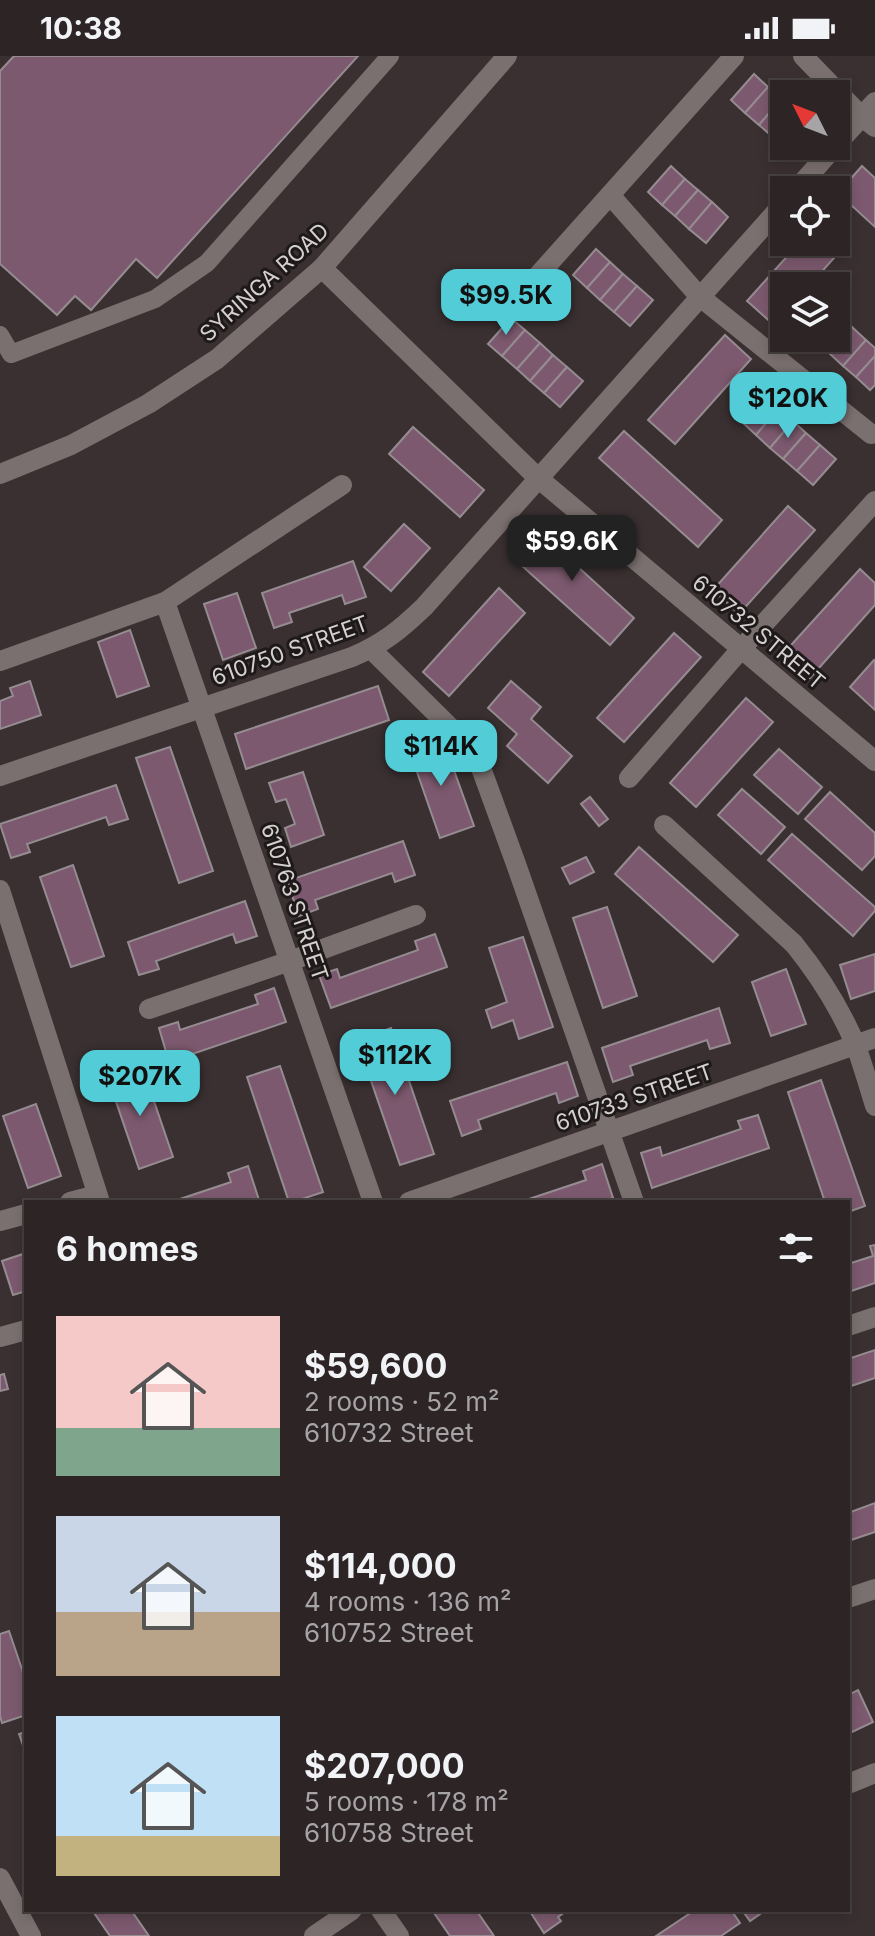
<!DOCTYPE html>
<html lang="en">
<head>
<meta charset="utf-8">
<style>
  :root { --surface:#2c2425; --page:#383032; --text:#f1f3f6; --muted:#a6a4a7; --line:#484142; --accent:#52ccd6 }
  body { margin:0; font-family:Inter,sans-serif; background:var(--page); color:var(--text); height:100vh; display:flex; flex-direction:column; font-size:30px; white-space:nowrap }
  * { box-sizing:border-box; margin:0 }
  p { font-size:26px; color:var(--muted) }
  .icon { flex:none; width:44px; height:44px; fill:none; stroke:currentColor; stroke-width:2; stroke-linecap:round; stroke-linejoin:round }
  .map { position:relative; flex:1; overflow:hidden }
  .details { position:absolute; left:24px; top:1144px; width:826px; height:712px; display:flex; flex-direction:column; background:var(--surface); border-radius:0px; box-shadow:0 4px 12px #0003,0 0 0 2px var(--line) }
  .details>* { flex:none }
  .needle { width:52px; rotate:312deg }
  .fabs { position:absolute; left:770px; top:24px; display:grid; gap:16px }
  .fabs a { display:grid; place-items:center; width:80px; height:80px; border-radius:0px; background:var(--surface); box-shadow:0 4px 12px #0003,0 0 0 2px var(--line); font-size:40px }
  .price { position:absolute; translate:-50% -68px; padding:0 18px; border-radius:16px; background:var(--accent); color:#111; font-size:26px; line-height:52px; filter:drop-shadow(0 2px 4px #0008) }
  .price::after { content:''; position:absolute; left:50%; top:48px; width:24px; height:18px; margin-left:-12px; background:inherit; clip-path:polygon(0 0,100% 0,50% 100%) }
  .price.on { background:#222; color:#fff }
  ul { padding:0; list-style:none }
  li { display:flex; align-items:center; gap:24px; height:200px; padding:0 32px }
  li span { display:grid; place-items:center; flex:none; width:224px; height:160px; border-radius:0px; color:#555 }
  li>.icon { margin-inline-start:auto }
  span .icon { width:96px; height:96px; fill:#fffc; stroke-width:1 }
  li b { font-size:34px }
  h2 { display:flex; justify-content:space-between; align-items:center; height:96px; padding:0 32px; font-size:34px }
  .status { display:flex; justify-content:space-between; align-items:center; height:56px; padding:0 40px; background:var(--surface); direction:ltr }
  .status svg { height:22px; fill:currentColor }
  .map>svg:first-child { display:block }
  .building { fill:#7c596e; stroke:#958c91; stroke-width:2 }
  .lines { fill:none; stroke-linecap:round; stroke-linejoin:round }
  .service { stroke:#7b7070; stroke-width:18 }
  .minor { stroke:#7b7070; stroke-width:20 }
  .tertiary { stroke:#7b7070; stroke-width:20 }
  .labels { text-anchor:middle; dominant-baseline:central; stroke-width:6; stroke-linejoin:round; paint-order:stroke }
  .street-label { font-size:22px; fill:#d6d0d0; stroke:#1e1a1a }
</style>
</head>
<body>
<div class="status"><b>10:38</b><svg viewBox="0 0 49 12"><path d="M0 12V9h3v3zM5 12V6h3v6zM10 12V3h3v9zM15 12V0h3v12zM26 1h20v11H26zM47 4h2v5h-2z"/></svg></div>
<div class="map">
<svg width="875" height="1880" viewBox="0 0 875 1880">
  <rect width="100%" height="100%" fill="#3a3031"/>
  <!-- building -->
  <g class="building">
    <path d="M14 0H358L157 222 136 203 91 254 75 240 57 259 0 208V15Z"/>
    <path d="M754 18 768 31 745 57 731 44Z"/>
    <path d="M768 31 782 42 759 69 745 57Z"/>
    <path d="M782 42 784 44V68L773 81 759 69Z"/>
    <path d="M784 68V90H793L788 95 773 81Z"/>
    <path d="M671 110 685 123 662 149 648 136Z"/>
    <path d="M862 110 875 122V171L838 137Z"/>
    <path d="M685 123 698 134 675 160 662 149Z"/>
    <path d="M698 134 712 146 689 173 675 160Z"/>
    <path d="M712 146 728 161 706 187 689 173Z"/>
    <path d="M836 172 850 184 809 230H784V258L774 269 747 245 800 186H836Z"/>
    <path d="M596 193 610 206 587 232 573 219Z"/>
    <path d="M610 206 623 218 600 244 587 232Z"/>
    <path d="M623 218 637 230 614 256 600 244Z"/>
    <path d="M637 230 653 244 630 270 614 256Z"/>
    <path d="M838 259 852 271 829 297 815 285 818 282H836V261Z"/>
    <path d="M511 262 525 274 502 300 488 288Z"/>
    <path d="M852 271 866 284 843 310 829 297Z"/>
    <path d="M525 274 540 287 517 313 502 300Z"/>
    <path d="M725 279 751 303 675 388 648 364Z"/>
    <path d="M866 284 875 292V300L856 321 843 310Z"/>
    <path d="M540 287 553 299 530 325 517 313Z"/>
    <path d="M553 299 567 311 544 337 530 325Z"/>
    <path d="M875 300V329L870 334 856 321Z"/>
    <path d="M567 311 583 325 560 351 544 337Z"/>
    <path d="M765 340 778 353 756 379 742 366Z"/>
    <path d="M778 353 793 365 770 392 756 379Z"/>
    <path d="M793 365 806 377 783 403 770 392Z"/>
    <path d="M413 371 484 434 460 461 389 398Z"/>
    <path d="M624 375 722 464 698 491 599 402Z"/>
    <path d="M806 377 820 389 797 415 783 403Z"/>
    <path d="M820 389 836 403 813 429 797 415Z"/>
    <path d="M788 450 815 474 739 558 713 534Z"/>
    <path d="M404 468 430 492 391 535 364 511Z"/>
    <path d="M566 469 581 482 566 500 634 562 610 589 511 500 536 473 550 486Z"/>
    <path d="M353 505 366 541 345 548 342 539 289 557 292 566 274 572 262 537Z"/>
    <path d="M860 513 875 527V549L810 622 783 598Z"/>
    <path d="M499 532 525 557 449 640 423 616Z"/>
    <path d="M237 537 256 592 223 604 204 548Z"/>
    <path d="M130 574 149 630 117 641 98 586Z"/>
    <path d="M674 577 701 601 624 686 597 662Z"/>
    <path d="M874 604 875 605V654L850 631Z"/>
    <path d="M30 625 41 659 0 673V645L13 640 10 632Z"/>
    <path d="M511 625 541 651 531 663 572 700 548 727 507 690 517 678 488 652Z"/>
    <path d="M378 630 389 664 246 713 235 678Z"/>
    <path d="M746 642 773 666 696 751 670 727Z"/>
    <path d="M442 681 474 770 440 782 409 693Z"/>
    <path d="M170 691 213 815 179 827 136 702Z"/>
    <path d="M779 693 822 731 798 758 754 719Z"/>
    <path d="M303 716 324 779 291 791 285 772 295 768 286 743 276 746 269 727Z"/>
    <path d="M116 729 128 763 109 769 106 761 27 788 30 796 11 802 0 768Z"/>
    <path d="M742 733 785 771 761 798 718 759Z"/>
    <path d="M830 736 875 777V800L862 814 805 763Z"/>
    <path d="M590 741 608 763 599 770 581 748Z"/>
    <path d="M792 778 875 851V855L853 880 768 804Z"/>
    <path d="M403 785 415 819 395 826 392 817 315 844 318 853 299 860 287 825Z"/>
    <path d="M639 791 738 879 713 906 615 818Z"/>
    <path d="M586 801 594 816 570 828 562 812Z"/>
    <path d="M73 809 104 900 71 911 40 821Z"/>
    <path d="M245 845 257 880 236 887 233 878 156 905 159 913 139 919 128 886Z"/>
    <path d="M607 851 637 940 603 952 573 862Z"/>
    <path d="M435 878 447 911 331 952 319 919 337 913 340 922 418 894 415 885Z"/>
    <path d="M523 881 553 971 519 983 513 964 492 972 486 954 507 946 489 892Z"/>
    <path d="M875 898V935L851 943 840 909Z"/>
    <path d="M786 913 806 968 771 980 752 926Z"/>
    <path d="M274 932 286 966 169 1006 159 972 178 966 180 974 258 948 255 939Z"/>
    <path d="M719 952 730 987 710 993 707 984 630 1010 633 1019 613 1026 602 992Z"/>
    <path d="M391 972 434 1098 400 1109 357 984Z"/>
    <path d="M567 1006 578 1040 559 1047 556 1037 478 1064 481 1073 462 1080 450 1045Z"/>
    <path d="M142 1010 173 1101 139 1113 108 1022Z"/>
    <path d="M280 1010 323 1136 293 1146H289L247 1021Z"/>
    <path d="M821 1024 865 1150 848 1156V1146H825L788 1036Z"/>
    <path d="M36 1048 61 1120 28 1132 3 1060Z"/>
    <path d="M758 1059 769 1092 652 1132 641 1097 660 1091 662 1100 741 1073 738 1065Z"/>
    <path d="M602 1108 613 1142 602 1146H520L586 1124 583 1115Z"/>
    <path d="M248 1110 259 1144 252 1146H171L231 1126 228 1117Z"/>
    <path d="M875 1189V1227L848 1236V1208L873 1200 870 1190Z"/>
    <path d="M26 1197V1235L13 1239 2 1205Z"/>
    <path d="M875 1294V1322L848 1331V1303Z"/>
    <path d="M4 1318 8 1333 0 1335V1319Z"/>
    <path d="M875 1447V1476L848 1485V1457Z"/>
    <path d="M9 1575 26 1625V1659L2 1667 0 1660V1578Z"/>
    <path d="M858 1634 873 1666 848 1678V1639Z"/>
    <path d="M26 1676V1698L19 1678Z"/>
    <path d="M92 1854H131L149 1880H110Z"/>
    <path d="M432 1854H476L494 1880H450Z"/>
    <path d="M529 1854H568L558 1861 561 1865 544 1877Z"/>
    <path d="M695 1854H731L740 1867 721 1880H656Z"/>
    <path d="M742 1854H766L750 1865Z"/>
  </g>
  <g class="lines">
    <!-- service -->
    <path class="service" d="M0 279 11 298 155 243 207 207 390 0"/>
    <!-- minor -->
    <g class="minor">
      <path d="M803 0 862 61 875 71"/>
      <path d="M836 89 875 46"/>
      <path d="M796 134 835 90"/>
      <path d="M610 139 699 240 871 378"/>
      <path d="M322 212 538 422 875 705"/>
      <path d="M534 224 734 0"/>
      <path d="M165 546 373 1146"/>
      <path d="M371 593 465 686 477 701 516 808 634 1146"/>
      <path d="M0 605 165 546 342 429"/>
      <path d="M0 720 352 601C383 588 401 573 424 551L784 147"/>
      <path d="M629 722 741 593 875 445"/>
      <path d="M664 769 794 888C819 919 841 954 856 990 863 1010 869 1030 875 1050"/>
      <path d="M0 834 100 1146"/>
      <path d="M149 953 290 905 416 859"/>
      <path d="M70 1146 97 1139"/>
      <path d="M409 1146 875 982"/>
      <path d="M0 1165 26 1158"/>
      <path d="M848 1270 875 1261"/>
      <path d="M0 1281 26 1274"/>
      <path d="M848 1542 875 1533"/>
      <path d="M848 1728 875 1717"/>
      <path d="M0 1822 31 1880"/>
      <path d="M381 1854 399 1880"/>
      <path d="M314 1880 352 1854"/>
    </g>
    <!-- tertiary -->
    <path class="tertiary" d="M0 418 71 389 148 348 217 303 322 212 507 0"/>
  </g>
  <g class="labels">
    <!-- street labels -->
    <g class="street-label">
      <text transform="translate(264 226) rotate(-42)">SYRINGA ROAD</text>
      <text transform="translate(759 576) rotate(40)">610732 STREET</text>
      <text transform="translate(290 594) rotate(-20)">610750 STREET</text>
      <text transform="translate(295 846) rotate(71)">610763 STREET</text>
      <text transform="translate(634 1041) rotate(-19)">610733 STREET</text>
    </g>
  </g>
</svg>
<div class="fabs">
<a><svg class="needle" viewBox="-14 -14 28 28"><path d="M0-13l5 13h-10z" fill="#e53935"/><path d="M0 13l5-13h-10z" fill="#a6a4a7"/></svg></a>
<a><svg class="icon" aria-label="locate" viewBox="0 0 24 24"><circle cx="12" cy="12" r="6"/><path d="M12 2v4M12 18v4M2 12h4M18 12h4"/></svg></a>
<a><svg class="icon" aria-label="layers" viewBox="0 0 24 24"><path d="M12 4l9 5-9 5-9-5zM3 14l9 5 9-5"/></svg></a>
</div>
<b class="price" style="left:506px;top:281px">$99.5K</b>
<b class="price" style="left:788px;top:384px">$120K</b>
<b class="price on" style="left:572px;top:527px">$59.6K</b>
<b class="price" style="left:441px;top:732px">$114K</b>
<b class="price" style="left:395px;top:1041px">$112K</b>
<b class="price" style="left:140px;top:1062px">$207K</b>
<section class="details">
<h2>6 homes<svg class="icon" aria-label="filters" viewBox="0 0 24 24"><path d="M4 7h16M4 17h16"/><circle cx="9" cy="7" r="2"/><circle cx="15" cy="17" r="2"/></svg></h2>
<ul>
<li><span style="background:linear-gradient(#f6c9c9 70%,#7fa58c 0)"><svg class="icon" aria-label="home" viewBox="0 0 24 24"><path d="M3 11l9-7 9 7M6 9v11h12V9"/></svg></span><div><b>$59,600</b><p>2 rooms · 52 m²</p><p>610732 Street</p></div></li>
<li><span style="background:linear-gradient(#c9d6e8 60%,#b9a48a 0)"><svg class="icon" aria-label="home" viewBox="0 0 24 24"><path d="M3 11l9-7 9 7M6 9v11h12V9"/></svg></span><div><b>$114,000</b><p>4 rooms · 136 m²</p><p>610752 Street</p></div></li>
<li><span style="background:linear-gradient(#bfe0f5 75%,#c2b280 0)"><svg class="icon" aria-label="home" viewBox="0 0 24 24"><path d="M3 11l9-7 9 7M6 9v11h12V9"/></svg></span><div><b>$207,000</b><p>5 rooms · 178 m²</p><p>610758 Street</p></div></li>
</ul>
</section>
</div>
</body>
</html>
